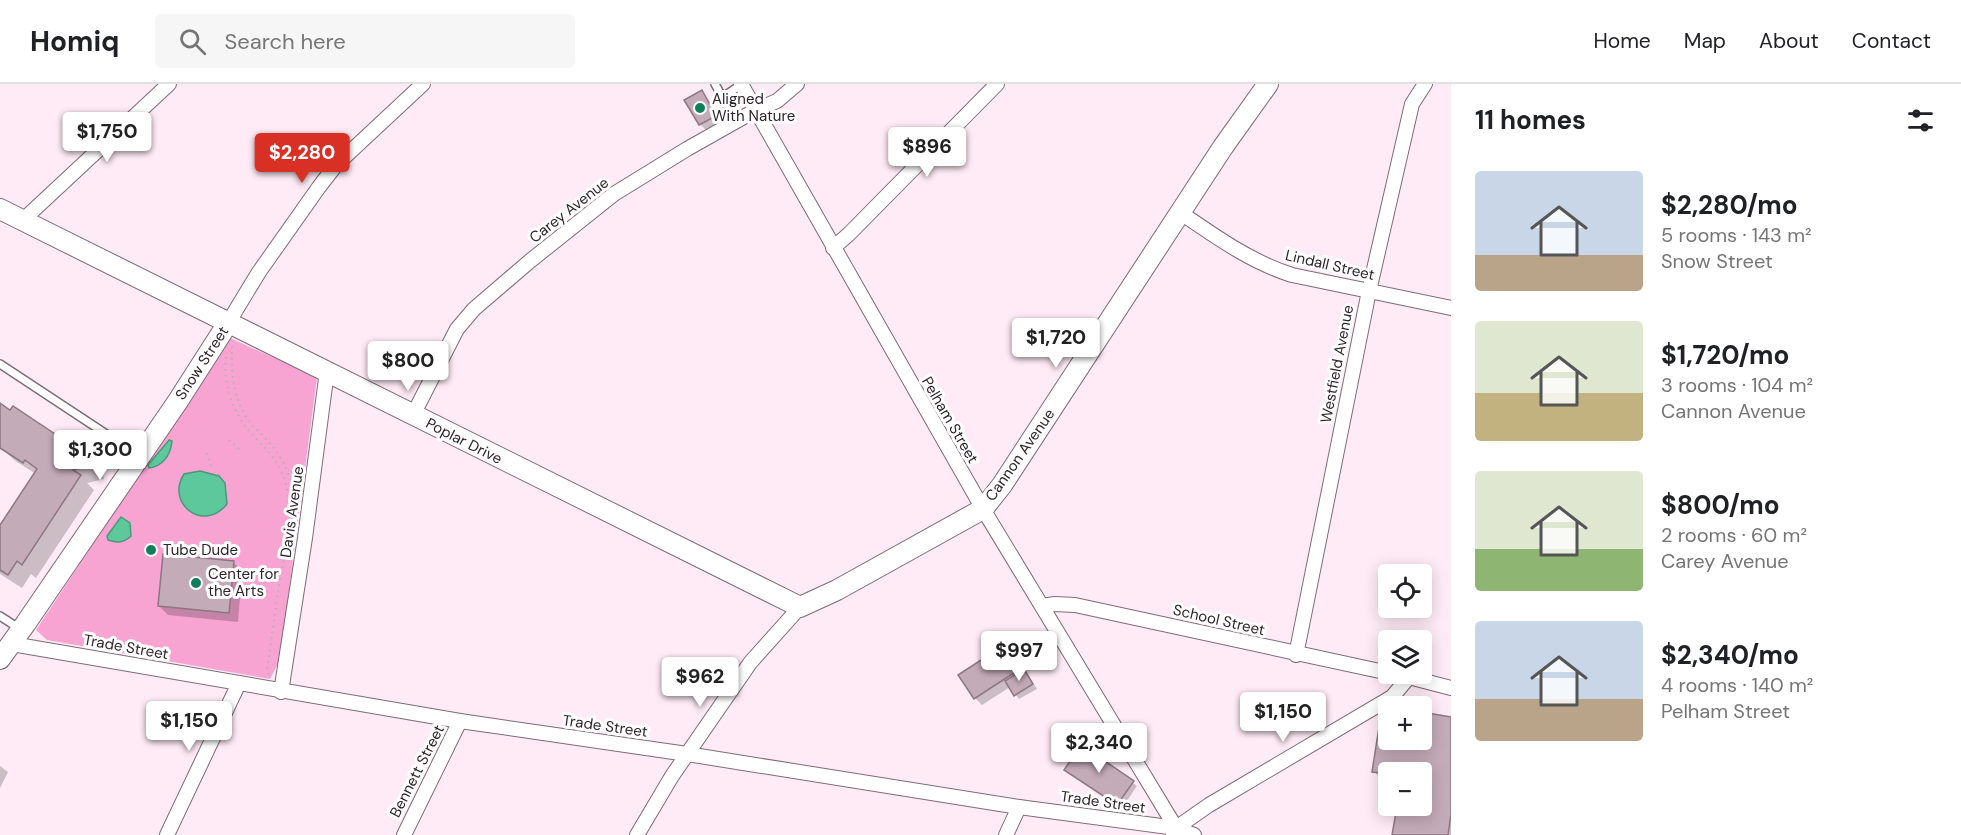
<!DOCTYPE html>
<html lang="en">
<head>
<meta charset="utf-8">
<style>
  :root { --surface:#fff; --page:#f6f6f6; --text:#202124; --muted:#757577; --line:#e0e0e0; --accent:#d93025 }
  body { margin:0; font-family:"DM Sans",sans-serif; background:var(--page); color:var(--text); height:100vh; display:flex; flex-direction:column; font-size:22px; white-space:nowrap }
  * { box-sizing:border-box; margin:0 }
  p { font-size:20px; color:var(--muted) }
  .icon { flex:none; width:33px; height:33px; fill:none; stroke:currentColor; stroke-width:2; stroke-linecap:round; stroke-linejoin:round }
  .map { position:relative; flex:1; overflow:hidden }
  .details { display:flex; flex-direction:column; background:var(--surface); width:510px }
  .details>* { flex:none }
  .tools { position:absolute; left:1378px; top:480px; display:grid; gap:12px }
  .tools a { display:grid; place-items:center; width:54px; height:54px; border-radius:6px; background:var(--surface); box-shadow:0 3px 15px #0003; font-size:30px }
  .price { position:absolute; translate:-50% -51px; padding:0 14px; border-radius:6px; background:#fff; color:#222; font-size:20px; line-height:39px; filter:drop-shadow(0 2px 3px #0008) }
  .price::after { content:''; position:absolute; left:50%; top:36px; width:18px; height:14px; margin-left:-9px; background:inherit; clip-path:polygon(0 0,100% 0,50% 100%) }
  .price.current { background:var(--accent); color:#fff }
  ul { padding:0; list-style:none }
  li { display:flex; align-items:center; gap:18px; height:150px; padding:0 24px }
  li span { display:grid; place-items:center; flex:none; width:168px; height:120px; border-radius:6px; color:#555 }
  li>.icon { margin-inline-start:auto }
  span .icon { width:72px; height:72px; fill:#fffc; stroke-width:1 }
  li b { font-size:26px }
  h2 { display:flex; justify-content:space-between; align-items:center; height:72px; padding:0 24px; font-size:26px }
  header { display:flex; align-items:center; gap:36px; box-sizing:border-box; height:84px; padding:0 30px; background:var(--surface); border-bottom:2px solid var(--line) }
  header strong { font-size:28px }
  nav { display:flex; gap:33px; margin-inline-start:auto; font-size:21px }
  .search { width:420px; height:54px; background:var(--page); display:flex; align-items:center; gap:15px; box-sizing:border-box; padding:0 21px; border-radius:6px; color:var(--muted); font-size:22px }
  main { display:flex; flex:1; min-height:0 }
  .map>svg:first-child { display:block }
  .green { fill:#f7a4d2 }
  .water { fill:#5cc89c; stroke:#4e977a; stroke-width:1.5 }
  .shadow { fill:#0003 }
  .building { fill:#c3abb7; stroke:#8d7782; stroke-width:1.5 }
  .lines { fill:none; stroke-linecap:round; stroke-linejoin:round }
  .lane-casing { stroke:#7f6a75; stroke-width:10 }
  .street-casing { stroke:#7f6a75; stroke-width:16 }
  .secondary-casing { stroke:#7f6a75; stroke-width:22 }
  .path { stroke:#beadb6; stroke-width:2; stroke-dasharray:1.5 4.5; stroke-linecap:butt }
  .lane { stroke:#fff; stroke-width:7 }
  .street { stroke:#fff; stroke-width:14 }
  .secondary { stroke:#fff; stroke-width:20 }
  .poi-dot { fill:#117e5a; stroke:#fefefe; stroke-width:2 }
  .labels { text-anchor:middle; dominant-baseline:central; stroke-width:6; stroke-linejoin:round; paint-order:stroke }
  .poi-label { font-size:15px; fill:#2d2429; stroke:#fefefe; text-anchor:start }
  .street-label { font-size:15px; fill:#2d2429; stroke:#fefefe }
</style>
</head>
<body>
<header>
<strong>Homiq</strong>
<div class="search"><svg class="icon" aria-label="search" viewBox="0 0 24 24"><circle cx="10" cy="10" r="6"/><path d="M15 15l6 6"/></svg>Search here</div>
<nav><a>Home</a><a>Map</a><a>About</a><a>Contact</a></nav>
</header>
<main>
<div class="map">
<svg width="1451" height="751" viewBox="0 0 1451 751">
  <rect width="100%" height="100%" fill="#ffebf5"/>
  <!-- green -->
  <path class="green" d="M230 254 317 293 280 576 270 595 47 556 36 546Z"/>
  <!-- water -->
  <g class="water">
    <path d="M169 356 172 357C171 371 162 383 149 384L148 381Z"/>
    <path d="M200 387 219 392 225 399 227 420C204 449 165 420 184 390Z"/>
    <path d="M121 433 130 439 131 452C124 459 117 459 108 456L107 452Z"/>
  </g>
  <!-- shadow -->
  <g class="shadow">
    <path d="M701 8 708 15 721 39 707 47 700 40Z"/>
    <path d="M0 321 11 328 14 324 66 359 79 371 88 369 102 383 104 395 87 399 94 406 36 494 31 490 22 504 0 490V444L36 390 14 376 5 367 1 364 0 366Z"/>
    <path d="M233 478 242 487 238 538 168 531 159 522Z"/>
    <path d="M1007 561 1013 568 1037 605 1019 615 1010 603 982 621 975 614Z"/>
    <path d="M1422 630 1451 634V751H1394L1398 722H1422V688H1389V693L1378 692 1374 687 1388 646 1385 643 1386 636 1389 637V656H1422Z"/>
    <path d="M1102 673 1107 677 1106 679 1137 702 1122 724 1070 690Z"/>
    <path d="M0 682 8 688 0 704Z"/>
  </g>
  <!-- building -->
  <g class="building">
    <path d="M702 6 716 32 699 41 684 16Z"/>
    <path d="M0 319 10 326 13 322 67 358 61 368 67 372 88 367 92 381 73 386 81 391 22 481 17 477 8 491 0 486V441L37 385 25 376 23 379 0 364Z"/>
    <path d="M163 470 234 477 229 529 158 522Z"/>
    <path d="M1007 559 1023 583 974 615 958 591Z"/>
    <path d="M1024 585 1033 600 1014 612 1005 597Z"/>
    <path d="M1422 628 1451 633V730L1448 751H1392L1397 722H1422V688H1389V690L1372 688 1379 643 1389 644V656H1422Z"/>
    <path d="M1083 658 1103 672 1102 675 1134 697 1117 721 1064 686Z"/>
  </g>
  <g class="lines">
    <!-- lane casing -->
    <g class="lane-casing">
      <g id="lane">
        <path d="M715 0 736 37"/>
        <path d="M723 13 742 0"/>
        <path d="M0 280 138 371"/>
        <path d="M0 532 20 545"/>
      </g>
    </g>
    <!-- street casing -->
    <g class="street-casing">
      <g id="street">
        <path d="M741 0 983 425 1176 744"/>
        <path d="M1181 129C1216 153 1251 178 1292 191L1451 224"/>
        <path d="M23 136 169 0"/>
        <path d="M833 164 849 150 997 0"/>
        <path d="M228 239 259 188 319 103 336 81 423 0"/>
        <path d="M413 331 457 245 474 225 530 177 614 110 687 65 756 26 777 17 797 0"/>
        <path d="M1042 522 1055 520 1075 521 1389 589"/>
        <path d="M12 560 460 637 687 670 1019 723 1176 744 1194 751"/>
        <path d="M1296 571 1369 207 1412 20 1425 0"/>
        <path d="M1401 591 1451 604"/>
        <path d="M281 608 305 454 327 287"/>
        <path d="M1173 750 1176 744 1209 721 1392 613 1409 593"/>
        <path d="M167 751 239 599"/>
        <path d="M404 751 460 637"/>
        <path d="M637 751 672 692 750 579 800 523"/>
        <path d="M1006 751 1019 723"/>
      </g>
    </g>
    <!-- secondary casing -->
    <g class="secondary-casing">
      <g id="secondary">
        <path d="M0 125 800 523 837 506 983 425 1002 401 1223 63 1268 0"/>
        <path d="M0 575 26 539 178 317 228 239"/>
      </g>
    </g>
    <!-- path -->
    <g class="path">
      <path d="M232 262C231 289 233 316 250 338 254 344 261 349 266 355 283 373 294 396 295 422"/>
      <path d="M226 273C223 296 231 323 245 342 259 360 278 373 285 397 294 431 285 466 279 501 275 529 271 558 267 587L269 591"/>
      <path d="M229 356 240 366"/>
      <path d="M207 369 211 383"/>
    </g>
    <!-- lane -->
    <use href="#lane" class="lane"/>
    <!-- street -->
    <use href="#street" class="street"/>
    <!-- secondary -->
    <use href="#secondary" class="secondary"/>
  </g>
  <!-- markers -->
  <g class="poi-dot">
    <circle cx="700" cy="24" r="6"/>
    <circle cx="151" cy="466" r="6"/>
    <circle cx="196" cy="499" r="6"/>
  </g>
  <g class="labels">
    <!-- poi labels -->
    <g class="poi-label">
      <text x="712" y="15">Aligned<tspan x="712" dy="17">With Nature</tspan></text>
      <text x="163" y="466">Tube Dude</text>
      <text x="208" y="490">Center for<tspan x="208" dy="17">the Arts</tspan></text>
    </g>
    <!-- street labels -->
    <g class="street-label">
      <text transform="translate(569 126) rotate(-38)">Carey Avenue</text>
      <text transform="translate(1330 181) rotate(13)">Lindall Street</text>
      <text transform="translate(202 279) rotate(-57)">Snow Street</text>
      <text transform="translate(1337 280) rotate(-79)">Westfield Avenue</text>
      <text transform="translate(950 336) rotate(60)">Pelham Street</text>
      <text transform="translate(464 357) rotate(27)">Poplar Drive</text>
      <text transform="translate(1020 371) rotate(-55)">Cannon Avenue</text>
      <text transform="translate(292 428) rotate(-82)">Davis Avenue</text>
      <text transform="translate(1219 536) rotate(13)">School Street</text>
      <text transform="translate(126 563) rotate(10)">Trade Street</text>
      <text transform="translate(605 642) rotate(8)">Trade Street</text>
      <text transform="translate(417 687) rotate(-63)">Bennett Street</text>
      <text transform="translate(1103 718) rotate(8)">Trade Street</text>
    </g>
  </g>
</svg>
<div class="tools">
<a><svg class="icon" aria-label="locate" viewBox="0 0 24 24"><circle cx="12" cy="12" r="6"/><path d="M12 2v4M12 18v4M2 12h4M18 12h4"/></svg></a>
<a><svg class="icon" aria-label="layers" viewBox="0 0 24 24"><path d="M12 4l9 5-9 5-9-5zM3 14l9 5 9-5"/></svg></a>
<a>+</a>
<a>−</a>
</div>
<b class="price" style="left:107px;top:79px">$1,750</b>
<b class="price" style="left:927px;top:94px">$896</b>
<b class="price current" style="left:302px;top:100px">$2,280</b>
<b class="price" style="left:1056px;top:285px">$1,720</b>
<b class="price" style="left:408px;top:308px">$800</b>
<b class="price" style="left:100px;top:397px">$1,300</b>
<b class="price" style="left:1019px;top:598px">$997</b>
<b class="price" style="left:700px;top:624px">$962</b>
<b class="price" style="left:1283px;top:659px">$1,150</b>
<b class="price" style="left:189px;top:668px">$1,150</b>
<b class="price" style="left:1099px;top:690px">$2,340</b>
</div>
<section class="details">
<h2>11 homes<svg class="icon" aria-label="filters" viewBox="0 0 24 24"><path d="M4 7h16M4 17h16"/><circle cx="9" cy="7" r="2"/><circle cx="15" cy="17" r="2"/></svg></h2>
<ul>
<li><span style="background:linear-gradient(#c9d6e8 70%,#b9a48a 0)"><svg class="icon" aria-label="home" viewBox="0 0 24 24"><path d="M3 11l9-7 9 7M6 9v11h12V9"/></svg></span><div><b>$2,280/mo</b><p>5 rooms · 143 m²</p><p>Snow Street</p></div></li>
<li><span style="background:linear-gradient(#dfe7d0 60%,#c2b280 0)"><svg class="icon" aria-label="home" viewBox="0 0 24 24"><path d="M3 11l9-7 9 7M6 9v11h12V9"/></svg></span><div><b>$1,720/mo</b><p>3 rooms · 104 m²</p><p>Cannon Avenue</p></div></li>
<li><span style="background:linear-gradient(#dfe7d0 65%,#8fb573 0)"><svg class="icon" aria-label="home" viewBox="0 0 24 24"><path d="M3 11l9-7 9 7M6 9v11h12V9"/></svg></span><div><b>$800/mo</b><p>2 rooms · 60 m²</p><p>Carey Avenue</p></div></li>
<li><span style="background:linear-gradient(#c9d6e8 65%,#b9a48a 0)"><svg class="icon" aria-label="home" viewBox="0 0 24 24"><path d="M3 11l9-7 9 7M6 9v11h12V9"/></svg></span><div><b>$2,340/mo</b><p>4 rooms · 140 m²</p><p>Pelham Street</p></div></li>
</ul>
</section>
</main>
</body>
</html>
